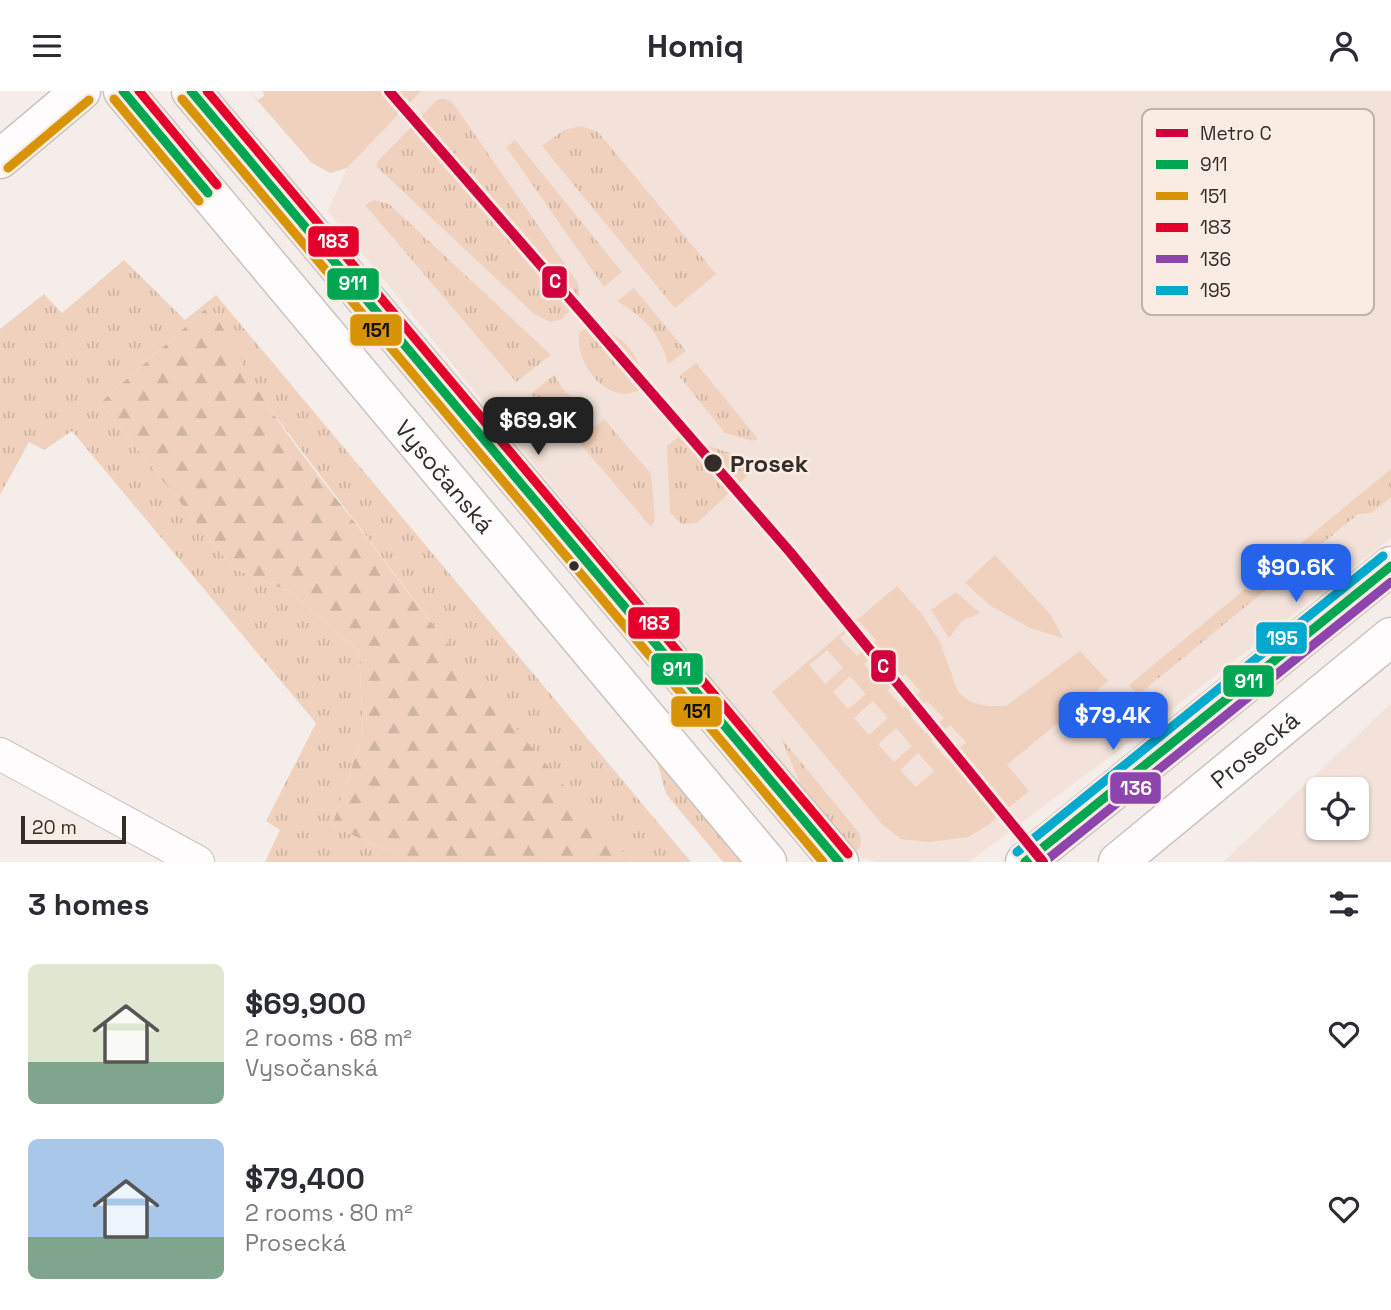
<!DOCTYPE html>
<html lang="en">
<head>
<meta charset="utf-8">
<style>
  :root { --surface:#fff; --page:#f7f7f7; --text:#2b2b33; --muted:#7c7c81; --accent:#2563eb }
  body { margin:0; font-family:"Space Grotesk",sans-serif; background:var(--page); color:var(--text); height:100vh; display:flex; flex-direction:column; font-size:26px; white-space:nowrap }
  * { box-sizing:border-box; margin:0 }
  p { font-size:23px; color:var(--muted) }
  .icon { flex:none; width:38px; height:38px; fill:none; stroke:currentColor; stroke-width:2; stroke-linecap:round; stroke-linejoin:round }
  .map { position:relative; height:771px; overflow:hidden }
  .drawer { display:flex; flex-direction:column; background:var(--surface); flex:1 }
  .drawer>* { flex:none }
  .tools { position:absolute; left:1306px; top:686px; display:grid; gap:14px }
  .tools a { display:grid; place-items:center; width:63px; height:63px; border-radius:10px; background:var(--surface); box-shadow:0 2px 5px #0004; font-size:35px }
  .scale { position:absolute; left:21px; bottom:18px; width:105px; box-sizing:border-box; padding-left:7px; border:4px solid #322d29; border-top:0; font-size:19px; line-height:24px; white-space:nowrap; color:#322d29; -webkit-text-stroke:5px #fbece3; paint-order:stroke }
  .price { position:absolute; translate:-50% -60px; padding:0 16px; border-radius:14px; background:var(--accent); color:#fff; font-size:23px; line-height:46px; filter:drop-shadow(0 2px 4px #0008) }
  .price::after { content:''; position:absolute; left:50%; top:42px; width:21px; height:16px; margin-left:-10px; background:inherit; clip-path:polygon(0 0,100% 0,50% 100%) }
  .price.current { background:#222; color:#fff }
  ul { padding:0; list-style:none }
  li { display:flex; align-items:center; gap:21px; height:175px; padding:0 28px }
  li span { display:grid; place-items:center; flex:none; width:196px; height:140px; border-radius:10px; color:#555 }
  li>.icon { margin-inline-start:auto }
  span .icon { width:84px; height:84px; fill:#fffc; stroke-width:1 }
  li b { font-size:30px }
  h2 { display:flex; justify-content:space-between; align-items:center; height:84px; padding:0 28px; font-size:30px }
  header { display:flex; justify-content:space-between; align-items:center; height:91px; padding:0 28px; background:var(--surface); font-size:32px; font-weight:800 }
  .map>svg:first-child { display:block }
  .built { fill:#f2e2d9; fill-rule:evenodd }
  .grass { fill:url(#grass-tufts) }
  .forest { fill:url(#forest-firs) }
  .green { fill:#f0d1bd; fill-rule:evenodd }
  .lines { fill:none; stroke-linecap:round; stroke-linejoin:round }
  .street-casing { stroke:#c9c3bf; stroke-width:34 }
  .secondary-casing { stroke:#c9c3bf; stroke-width:41 }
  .street { stroke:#fefcfc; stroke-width:32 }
  .secondary { stroke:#fefcfc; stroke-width:38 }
  .bus-1-casing { stroke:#fbece3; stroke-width:14 }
  .bus-2-casing { stroke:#fbece3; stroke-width:14 }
  .bus-3-casing { stroke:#fbece3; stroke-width:14 }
  .bus-4-casing { stroke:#fbece3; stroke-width:14 }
  .bus-5-casing { stroke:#fbece3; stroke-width:14 }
  .bus-1 { stroke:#00a651; stroke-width:9 }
  .bus-2 { stroke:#d99406; stroke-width:9 }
  .bus-3 { stroke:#e4002b; stroke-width:9 }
  .bus-4 { stroke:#8e44ad; stroke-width:9 }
  .bus-5 { stroke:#00a9ce; stroke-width:9 }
  .metro-1-casing { stroke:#fbece3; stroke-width:16 }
  .metro-1 { stroke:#cf003d; stroke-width:10 }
  .stop-dot { fill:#322d29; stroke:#fbece3; stroke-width:2.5 }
  .labels { text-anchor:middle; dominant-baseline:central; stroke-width:5; stroke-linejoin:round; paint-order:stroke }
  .stop-label { font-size:24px; font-weight:bold; fill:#322d29; stroke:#fbece3; text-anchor:start }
  .street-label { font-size:24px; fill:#322d29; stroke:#fbece3 }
  .key { fill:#fbece3; stroke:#bfb3ab; stroke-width:2 }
  .key-label { font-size:19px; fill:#322d29 }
  .line-badge { stroke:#fbece3; stroke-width:2.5 }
  .badge-label { font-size:19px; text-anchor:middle; font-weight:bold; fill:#fff }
  .pale-badge-label { font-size:19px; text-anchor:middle; font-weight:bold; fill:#111 }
</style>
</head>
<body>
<header><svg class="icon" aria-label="menu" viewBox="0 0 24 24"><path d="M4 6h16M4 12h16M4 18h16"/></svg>Homiq<svg class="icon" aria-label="person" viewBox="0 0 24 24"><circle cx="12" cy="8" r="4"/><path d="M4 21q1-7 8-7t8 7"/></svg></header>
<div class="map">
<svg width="1391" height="771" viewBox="0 0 1391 771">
  <defs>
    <pattern id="grass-tufts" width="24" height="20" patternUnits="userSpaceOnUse" patternTransform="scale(1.75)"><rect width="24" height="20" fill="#f0d1bd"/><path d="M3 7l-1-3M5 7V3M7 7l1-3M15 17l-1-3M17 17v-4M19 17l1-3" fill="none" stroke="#ceb4a2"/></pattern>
    <pattern id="forest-firs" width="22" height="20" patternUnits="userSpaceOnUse" patternTransform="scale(1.75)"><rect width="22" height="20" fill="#f0d1bd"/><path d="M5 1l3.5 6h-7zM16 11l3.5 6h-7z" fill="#ceb4a2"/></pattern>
  </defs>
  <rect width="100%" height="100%" fill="#f5ede9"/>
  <!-- built -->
  <g class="built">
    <path d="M421 0H1391V447L1148 637 969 771H878L851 764 328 120 347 77Z"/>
    <path d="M1391 613V771H1223ZM1356 698V737H1318V698Z"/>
  </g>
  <!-- grass -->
  <g class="grass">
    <path d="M443 7 452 11 576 189 579 197V210L562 228 550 231 533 222 377 76V71L437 9Z"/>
    <path d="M581 35 598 41 716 183 675 217 542 55 564 39Z"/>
    <path d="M515 49 622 181 604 196 506 56Z"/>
    <path d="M374 109 389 113 551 264 516 291 365 114Z"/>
    <path d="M124 169 185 229 216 204 691 771H632L572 706 475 589 270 318 248 284 210 214 100 312 233 477 290 501 359 560 363 643 332 735 414 771H265L280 739 266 730 316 632 72 340 44 359 29 351 0 404V238L44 203 62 222Z"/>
    <path d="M634 197 686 260 668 273C660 241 644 227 617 210Z"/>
    <path d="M592 234C621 242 648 266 638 299 608 316 572 270 580 241Z"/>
    <path d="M696 272 758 348 752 350 725 342 679 285Z"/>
    <path d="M554 284 562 297 586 321 562 340 531 303Z"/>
    <path d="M604 328 651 383 655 429 651 436 578 350Z"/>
    <path d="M679 345 742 366 748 374 746 385 740 392 697 432 682 433 670 422 667 355Z"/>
    <path d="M1391 378V406L1371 422 1358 423 1138 604 1129 594Z"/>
    <path d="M781 647 860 743 861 754 856 761 800 692Z"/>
    <path d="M657 670 742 771H723L666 703Z"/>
  </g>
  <!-- forest -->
  <path class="forest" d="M210 214C229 248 247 282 268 315 300 363 338 409 373 455 455 565 540 670 632 771H414L332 735 363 643 359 560 290 501 233 477 100 312Z"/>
  <!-- green -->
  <g class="green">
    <path d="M249 0 258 9 264 5 263 0H421L347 77 330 82 312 72Z"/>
    <path d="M995 464 1050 523 1063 547 1030 537 991 515 965 492Z"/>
    <path d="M897 495 921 522 940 551 958 601 971 611 987 615H1006L1080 560 1108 590 1007 674 1029 700 988 734 968 746 929 751 901 748 882 733 772 601ZM859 530 876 549 857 565 840 547ZM882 557 898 574 879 591 864 573ZM827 559 843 577 825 593 809 574ZM905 583 921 601 903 617 887 599ZM850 585 866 603 848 618 833 601ZM873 610 888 627 869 644 854 627ZM927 610 944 627 926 643 910 625ZM950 634 966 651 947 668 931 650ZM896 637 912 655 894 671 878 653ZM918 662 934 680 916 696 900 679Z"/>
    <path d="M956 501 980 522 962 530 949 547 931 519Z"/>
  </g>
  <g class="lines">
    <!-- street casing -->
    <g class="street-casing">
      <path id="street" d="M0 663 198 771"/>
    </g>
    <!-- secondary casing -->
    <g class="secondary-casing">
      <g id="secondary">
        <path id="s1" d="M123 0 767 771"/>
        <path d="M191 0 839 771"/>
        <path d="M0 68 81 0"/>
        <path d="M1025 771 1391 475"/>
        <path id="s2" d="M1118 771 1391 546"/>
      </g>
    </g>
    <!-- street -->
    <use href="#street" class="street"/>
    <!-- secondary -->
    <use href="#secondary" class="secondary"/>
    <!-- bus-1 casing -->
    <g class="bus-1-casing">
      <g id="bus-1">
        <path d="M123 0 208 102"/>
        <path d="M191 0 839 771"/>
        <path d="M1025 771 1391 475"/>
      </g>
    </g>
    <!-- bus-2 casing -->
    <g class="bus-2-casing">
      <g id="bus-2">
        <path d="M114 8 199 110"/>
        <path d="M182 8 823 771"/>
        <path d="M8 77 89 9"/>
      </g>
    </g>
    <!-- bus-3 casing -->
    <g class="bus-3-casing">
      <g id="bus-3">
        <path d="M139 0 217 94"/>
        <path d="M207 0 848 763"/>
      </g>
    </g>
    <!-- bus-4 casing -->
    <g class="bus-4-casing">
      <path id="bus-4" d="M1044 771 1391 491"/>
    </g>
    <!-- bus-5 casing -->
    <g class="bus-5-casing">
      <path id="bus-5" d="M1017 761 1383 465"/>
    </g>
    <!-- bus-1 -->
    <use href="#bus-1" class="bus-1"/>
    <!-- bus-2 -->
    <use href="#bus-2" class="bus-2"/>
    <!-- bus-3 -->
    <use href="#bus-3" class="bus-3"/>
    <!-- bus-4 -->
    <use href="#bus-4" class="bus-4"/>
    <!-- bus-5 -->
    <use href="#bus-5" class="bus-5"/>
    <!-- metro-1 casing -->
    <g class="metro-1-casing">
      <path id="metro-1" d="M389 0 790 461 1043 771"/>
    </g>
    <!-- metro-1 -->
    <use href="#metro-1" class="metro-1"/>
  </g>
  <!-- markers -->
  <g class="stop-dot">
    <circle cx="713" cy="372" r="10"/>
    <circle cx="574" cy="475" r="6"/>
  </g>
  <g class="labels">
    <!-- stop labels -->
    <g class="stop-label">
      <text x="730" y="372">Prosek</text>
    </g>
    <!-- street labels -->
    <g class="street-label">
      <text stroke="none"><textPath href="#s1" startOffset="502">Vysočanská</textPath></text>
      <text stroke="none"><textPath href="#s2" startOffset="177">Prosecká</textPath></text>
    </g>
  </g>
  <!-- legend -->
  <rect x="1142" y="18" width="232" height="206" rx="10" class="key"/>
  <rect x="1156" y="38" width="32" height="8" fill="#cf003d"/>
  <rect x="1156" y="69" width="32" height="9" fill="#00a651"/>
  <rect x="1156" y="101" width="32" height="8" fill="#d99406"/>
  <rect x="1156" y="132" width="32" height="9" fill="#e4002b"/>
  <rect x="1156" y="164" width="32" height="8" fill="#8e44ad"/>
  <rect x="1156" y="195" width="32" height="9" fill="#00a9ce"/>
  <g class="key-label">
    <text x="1200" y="49">Metro C</text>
    <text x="1200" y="80">911</text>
    <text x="1200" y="112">151</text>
    <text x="1200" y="143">183</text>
    <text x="1200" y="175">136</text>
    <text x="1200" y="206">195</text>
  </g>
  <g class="line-badge">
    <rect x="307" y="134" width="53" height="33" rx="7" fill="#e4002b"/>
    <rect x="541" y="174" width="27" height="34" rx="7" fill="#cf003d"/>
    <rect x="326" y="176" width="54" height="34" rx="7" fill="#00a651"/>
    <rect x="349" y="222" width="54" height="34" rx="7" fill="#d99406"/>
    <rect x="627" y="515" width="54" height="34" rx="7" fill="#e4002b"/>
    <rect x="1255" y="530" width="53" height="34" rx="7" fill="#00a9ce"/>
    <rect x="870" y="558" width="27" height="34" rx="7" fill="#cf003d"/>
    <rect x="650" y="561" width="54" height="34" rx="7" fill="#00a651"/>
    <rect x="1222" y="573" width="53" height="34" rx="7" fill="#00a651"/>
    <rect x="670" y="604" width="53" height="33" rx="7" fill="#d99406"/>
    <rect x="1109" y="680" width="53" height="34" rx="7" fill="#8e44ad"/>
  </g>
  <g class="badge-label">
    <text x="333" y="157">183</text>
    <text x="555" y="197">C</text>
    <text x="353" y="199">911</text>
    <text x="654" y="539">183</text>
    <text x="1282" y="554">195</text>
    <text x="883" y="582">C</text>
    <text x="677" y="585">911</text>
    <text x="1249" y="597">911</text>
    <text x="1136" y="704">136</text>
  </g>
  <g class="pale-badge-label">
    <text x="376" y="246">151</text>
    <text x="697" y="627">151</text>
  </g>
</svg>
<div class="tools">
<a><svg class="icon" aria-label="locate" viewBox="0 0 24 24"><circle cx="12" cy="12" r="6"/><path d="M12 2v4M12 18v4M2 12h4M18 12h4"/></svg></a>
</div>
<div class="scale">20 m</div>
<b class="price current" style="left:538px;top:366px">$69.9K</b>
<b class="price" style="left:1296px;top:513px">$90.6K</b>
<b class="price" style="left:1113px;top:661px">$79.4K</b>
</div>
<section class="drawer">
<h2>3 homes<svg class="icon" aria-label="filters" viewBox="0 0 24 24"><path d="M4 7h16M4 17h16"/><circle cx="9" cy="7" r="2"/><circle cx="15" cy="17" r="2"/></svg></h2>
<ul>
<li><span style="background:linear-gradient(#dfe7d0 70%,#7fa58c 0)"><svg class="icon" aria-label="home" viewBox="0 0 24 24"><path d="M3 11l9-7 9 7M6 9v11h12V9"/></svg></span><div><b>$69,900</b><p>2 rooms · 68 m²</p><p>Vysočanská</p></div><svg class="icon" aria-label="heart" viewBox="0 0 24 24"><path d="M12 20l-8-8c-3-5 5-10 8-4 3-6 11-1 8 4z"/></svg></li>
<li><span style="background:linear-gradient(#a9c7e8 70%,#7fa58c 0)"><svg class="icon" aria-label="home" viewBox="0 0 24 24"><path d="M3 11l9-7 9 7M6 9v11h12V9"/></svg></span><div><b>$79,400</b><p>2 rooms · 80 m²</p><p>Prosecká</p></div><svg class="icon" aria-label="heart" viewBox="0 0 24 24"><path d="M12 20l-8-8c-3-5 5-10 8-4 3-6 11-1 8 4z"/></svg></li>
</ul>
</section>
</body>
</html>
